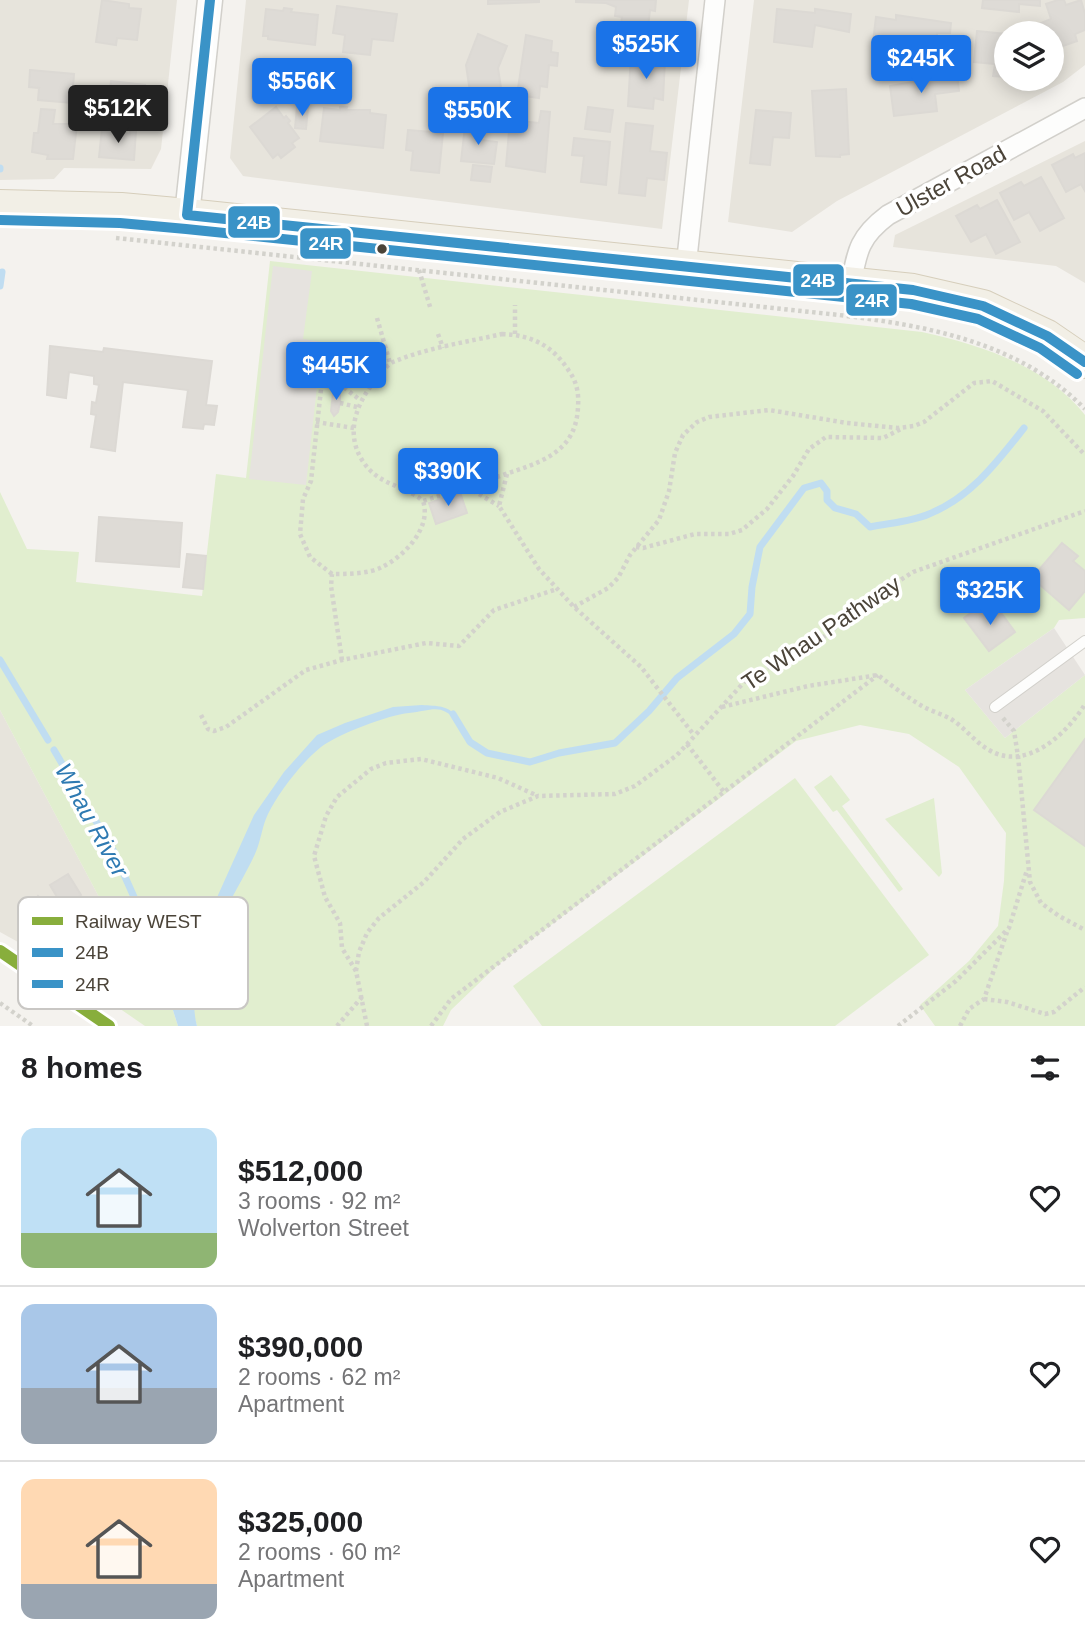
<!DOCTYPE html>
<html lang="en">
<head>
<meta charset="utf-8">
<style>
  :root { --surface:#fff; --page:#f6f6f6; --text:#202124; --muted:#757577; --line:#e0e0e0; --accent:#1a73e8 }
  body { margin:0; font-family:Arial,sans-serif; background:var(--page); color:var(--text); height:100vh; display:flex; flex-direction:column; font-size:26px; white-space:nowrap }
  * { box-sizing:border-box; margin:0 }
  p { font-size:23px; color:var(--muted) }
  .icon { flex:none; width:38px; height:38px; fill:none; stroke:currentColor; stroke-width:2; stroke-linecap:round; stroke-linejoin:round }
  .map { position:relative; height:1026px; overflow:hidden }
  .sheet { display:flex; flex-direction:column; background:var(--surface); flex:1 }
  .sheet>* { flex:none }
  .controls { position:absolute; left:994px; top:21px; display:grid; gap:14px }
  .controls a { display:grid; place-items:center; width:70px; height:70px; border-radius:50%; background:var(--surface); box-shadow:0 4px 18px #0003; font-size:35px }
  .price { position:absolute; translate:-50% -60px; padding:0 16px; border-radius:7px; background:var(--accent); color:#fff; font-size:23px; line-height:46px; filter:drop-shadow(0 2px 4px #0008) }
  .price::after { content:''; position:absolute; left:50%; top:42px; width:21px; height:16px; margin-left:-10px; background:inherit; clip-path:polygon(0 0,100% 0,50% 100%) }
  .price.active { background:#222; color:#fff }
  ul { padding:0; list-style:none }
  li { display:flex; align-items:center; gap:21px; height:175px; padding:0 21px }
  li+li { border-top:2px solid var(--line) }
  li span { display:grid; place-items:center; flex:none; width:196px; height:140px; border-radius:14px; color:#555 }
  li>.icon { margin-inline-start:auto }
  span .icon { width:84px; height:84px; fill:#fffc; stroke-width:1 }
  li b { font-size:30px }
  h2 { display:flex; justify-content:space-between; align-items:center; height:84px; padding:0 21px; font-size:30px }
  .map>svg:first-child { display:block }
  .residential { fill:#e7e4dc; fill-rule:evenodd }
  .green { fill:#e1eecf }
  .parking { fill:#e6e3df }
  .water { fill:#c0ddf1 }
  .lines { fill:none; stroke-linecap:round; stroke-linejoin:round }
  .stream { stroke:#c0ddf1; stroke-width:7 }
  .building { fill:#dedbd6; stroke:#dcd9d4; stroke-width:2 }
  .service-casing { stroke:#d2d0cb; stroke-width:12 }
  .minor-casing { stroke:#d2d0cb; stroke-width:22 }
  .tertiary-casing { stroke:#d2d0cb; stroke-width:27 }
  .primary-casing { stroke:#d6cebb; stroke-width:34 }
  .path { stroke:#d3d2cc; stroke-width:4.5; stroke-dasharray:3.5 3.5; stroke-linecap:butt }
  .service { stroke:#fdfdfc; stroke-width:10 }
  .minor { stroke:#fdfdfc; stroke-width:19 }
  .tertiary { stroke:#fdfdfc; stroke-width:24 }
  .primary { stroke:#f2efe6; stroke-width:32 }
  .bus-1-casing { stroke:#fff; stroke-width:16 }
  .bus-2-casing { stroke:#fff; stroke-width:16 }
  .bus-1 { stroke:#3a93c7; stroke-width:10 }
  .bus-2 { stroke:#3a93c7; stroke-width:10 }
  .rail-1-casing { stroke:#fff; stroke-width:18 }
  .rail-1 { stroke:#88ae3c; stroke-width:12 }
  .bus-dot { fill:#4b4439; stroke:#fff; stroke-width:2.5 }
  .labels { text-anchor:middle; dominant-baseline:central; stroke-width:7; stroke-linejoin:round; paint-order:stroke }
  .street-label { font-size:23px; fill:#4b4439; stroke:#fff }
  .water-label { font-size:24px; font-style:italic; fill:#2e7ab2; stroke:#fff }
  .key { fill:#fff; stroke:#c9c7c4; stroke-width:2 }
  .key-label { font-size:19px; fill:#4b4439 }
  .line-badge { stroke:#fff; stroke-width:2.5 }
  .badge-label { font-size:19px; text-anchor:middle; font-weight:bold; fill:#fff }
</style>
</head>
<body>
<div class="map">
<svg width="1085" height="1026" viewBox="0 0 1085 1026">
  <rect width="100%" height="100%" fill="#f4f2ee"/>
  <!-- residential -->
  <g class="residential">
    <path d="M0 0H177L161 149 151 169 64 168 54 179 0 180Z"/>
    <path d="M246 0H689L662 229 243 176 230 158Z"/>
    <path d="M754 0H1085V65L1063 82 837 201 792 232 728 222ZM1006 33H1052V79H1006Z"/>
    <path d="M1085 141V283L1056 266 893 247 895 235Z"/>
    <path d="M0 710 100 899V932L45 957 0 932Z"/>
  </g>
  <!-- green -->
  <g class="green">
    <path d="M270 261 922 332C981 345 1046 366 1085 415V618L1059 620 1054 628 965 690 1005 738 1085 675V1026H935L920 1005 969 961 998 926 1004 881 1006 833 959 767 909 734 860 725 796 741 499 964 451 1010 443 1026H197L193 1012 194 1002 183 976 179 982 148 963 171 1004 178 1026H145L45 957 100 932V899L0 710V492L27 549 79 552 76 582 202 596 216 474 246 478Z"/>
    <path d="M831 775 850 800 842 806 903 889 899 892 837 810 833 812 814 787Z"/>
    <path d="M795 778 929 955 835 1026H542L513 986Z"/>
    <path d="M934 798 942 873 939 877 885 819Z"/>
  </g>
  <!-- parking -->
  <g class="parking">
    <path d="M273 266 312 271 303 339 322 342 306 485 249 479Z"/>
    <path d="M1054 628 1085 675 1005 738 965 690Z"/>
  </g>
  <!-- water -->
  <path class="water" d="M422 705C437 706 449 705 458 718L457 722C441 702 431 711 409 713 388 715 338 734 321 747 302 762 279 792 268 814 262 826 261 841 255 854 233 901 182 972 197 1026H178L171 1004 148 962 163 964 168 976 179 982 254 815 284 772 317 735 345 723 393 707Z"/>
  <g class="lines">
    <!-- stream -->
    <g class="stream">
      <path d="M0 168V169"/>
      <path d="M0 286 2 272"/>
      <path d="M0 660 48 740"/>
      <path d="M453 714 470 742 487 753 530 762 559 753 615 743 649 711 677 678 734 634 750 614 752 587 760 547 804 488 821 483 827 491V500L835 508 856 514 870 527C889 523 911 522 929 514 971 497 997 462 1024 428"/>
      <path d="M54 750 113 850 172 982"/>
    </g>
  </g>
  <!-- building -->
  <g class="building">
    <path d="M102 0 129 4V8L141 9 137 40 117 38 116 45 96 42Z"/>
    <path d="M488 0H539V2L488 4Z"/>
    <path d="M576 0H656L655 11 650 10 648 27 621 23 622 17 615 16 616 7 606 3 576 2Z"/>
    <path d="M983 0H1040V6L1019 4V12L982 8Z"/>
    <path d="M1058 0H1064L1066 5 1081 0 1085 14V30L1075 34 1077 41 1060 47 1057 37 1052 38V33H1044L1041 23 1051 19 1046 4Z"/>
    <path d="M337 6 397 14 393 41 372 39 370 55 343 52 345 35 333 33Z"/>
    <path d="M284 8 292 9 291 12 318 15 315 45 268 39V36H263L266 9 283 11Z"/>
    <path d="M777 9 815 13V9L851 14 849 32 815 25 812 47 774 42Z"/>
    <path d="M896 15 951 23 950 33H937L936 69 917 67 918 55 899 53 900 47H893L894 44 873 42 876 17 896 20Z"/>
    <path d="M977 31 1006 34V77L993 76 995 64 974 62Z"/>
    <path d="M478 34 507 46 498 68 501 88 470 92 466 65Z"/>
    <path d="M526 35 552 41 551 52 558 53 557 66 549 65 547 87 540 86 539 98 517 95Z"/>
    <path d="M631 55 665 59 663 100 654 98 653 109 628 106Z"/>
    <path d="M276 60 302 63 299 92 288 91 286 102 252 98 256 69 274 71Z"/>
    <path d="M30 70 74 74 72 103 38 100 39 88 29 87Z"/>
    <path d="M957 74 959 91 935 94 937 111 894 116 890 86Z"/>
    <path d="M316 77 328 78 326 100 314 98Z"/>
    <path d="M111 81 145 85 142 113 108 109Z"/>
    <path d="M846 89 849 154 840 155V157L816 156 812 91Z"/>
    <path d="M276 107 284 118 286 116 290 121 288 123 299 138 292 143 295 147 281 158 278 154 273 158 250 127Z"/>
    <path d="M297 107 308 108 306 129 295 128Z"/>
    <path d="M340 107H347L346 110H370V113L386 115 383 148 320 141 324 108 340 110Z"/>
    <path d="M588 107 613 110 610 132 585 129Z"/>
    <path d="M41 109 55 110 53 124H77L73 159H47L48 155 32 152 34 133H38Z"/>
    <path d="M756 110 791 113 789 138 773 137 770 165 750 163Z"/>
    <path d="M541 111 550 112 545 172 506 166 510 120 539 123Z"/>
    <path d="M626 123 653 126 650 151 667 153 664 180 647 178 645 196 619 193Z"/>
    <path d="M465 126 482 128 481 140 497 142 494 164 461 161Z"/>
    <path d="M102 128 130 134V131H136L134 160 99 157Z"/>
    <path d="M408 130 443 133 439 173 411 170 413 151 406 150Z"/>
    <path d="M574 138 610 142 606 185 581 182 584 156 572 155Z"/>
    <path d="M1085 153V191L1081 184 1066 192 1052 165 1073 154 1075 158Z"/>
    <path d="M473 165 492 167 490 182 471 180Z"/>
    <path d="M1041 177 1064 218 1040 231 1029 212 1014 220 1000 193 1021 182 1024 186Z"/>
    <path d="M997 200 1020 242 996 254 986 234 971 242 956 216 977 205 980 209Z"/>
    <path d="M50 346 103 352 104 348 212 361 206 405 217 406 214 425 204 424 203 429 183 427 188 390 123 382 115 451 91 447 96 415 91 414 92 402 96 403 99 385 94 384V376L69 372 66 398 47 395Z"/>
    <path d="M337 389 340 392V403L338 412 334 416 331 411 333 393Z"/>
    <path d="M460 492 467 513 436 524 429 503Z"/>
    <path d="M99 517 182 523 179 567 96 561Z"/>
    <path d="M1062 543 1078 556 1073 561 1085 571V591L1069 610 1032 578Z"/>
    <path d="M187 554 206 556 203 589 183 587Z"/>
    <path d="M980 606 986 613 996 606 1015 632 989 651 964 618Z"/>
    <path d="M1085 739V846L1034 810Z"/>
    <path d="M68 874 81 895 63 907 50 885Z"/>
    <path d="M38 896 72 924 58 944 44 934 37 944 29 938 38 926 23 916Z"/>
  </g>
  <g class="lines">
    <!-- service casing -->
    <g class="service-casing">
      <path id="service" d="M995 707 1085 641"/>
    </g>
    <!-- minor casing -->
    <g class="minor-casing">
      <g id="minor">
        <path d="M686 267 715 0"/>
        <path d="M851 284C857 250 860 236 888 215L1085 108"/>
      </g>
    </g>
    <!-- tertiary casing -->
    <g class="tertiary-casing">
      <path id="tertiary" d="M187 215 210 0"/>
    </g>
    <!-- primary casing -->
    <g class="primary-casing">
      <path id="primary" d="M0 206 121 209 187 215 913 290 983 306 1047 336 1085 362"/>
    </g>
    <!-- path -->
    <g class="path">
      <path d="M116 238 839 315C928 326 1019 342 1085 409"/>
      <path d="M419 270 431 310"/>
      <path d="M377 318 390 363"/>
      <path d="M438 334 443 348"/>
      <path d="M502 334C532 335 553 346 569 371 577 382 579 394 578 407 576 455 537 463 500 476 474 484 449 493 423 501 403 484 378 486 362 460 344 431 358 400 378 377 382 372 387 365 393 362 426 348 467 342 502 334Z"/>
      <path d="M515 334V305"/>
      <path d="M340 403 357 407"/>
      <path d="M316 422 354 428"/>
      <path d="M507 474 499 506 539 569 574 607 641 667 694 735"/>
      <path d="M467 487 499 506"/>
      <path d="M636 547 643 548 695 534H729L742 530 767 509 793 476 809 449 826 437 883 438 903 428"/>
      <path d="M332 574 310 557 300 534 303 499 311 481 323 371 360 400"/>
      <path d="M574 607 608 588 618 578 630 555 659 520 669 491 675 453 683 435 697 422 709 417 769 410 847 423 898 428 914 426 924 422 974 383 992 381 1043 411 1085 455"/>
      <path d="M342 660 331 586 332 574C347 574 369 574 382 567 405 556 432 527 423 501"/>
      <path d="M722 707 808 686 878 675C892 686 907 697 922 706 931 711 942 714 951 719 965 728 975 742 989 750 1026 772 1067 734 1085 704"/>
      <path d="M201 715 208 729 214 731 226 727 306 670 342 660 426 643 459 646 494 610 557 589"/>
      <path d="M1003 718 1014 731 1018 756 1030 882 1041 903 1059 916 1085 930"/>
      <path d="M687 744 724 792"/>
      <path d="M356 971 342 948 340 923 325 897 314 856 326 816 337 797 371 769 386 763 421 759 498 778 538 796"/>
      <path d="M984 999 1007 1002 1045 1014 1054 1012 1085 987"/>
      <path d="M0 1003 33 1026"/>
      <path d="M337 1026 362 997"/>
      <path d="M367 1026 356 971 359 952 367 933 379 918 424 882 463 839 500 812 538 796 615 794 635 786 677 755 748 678 821 639 871 599 913 572 1085 511"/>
      <path d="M431 1026 451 999 878 675"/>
      <path d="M898 1026 956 981 1009 928 1027 870"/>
      <path d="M960 1026 969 1009 984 999 1007 932"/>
    </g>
    <!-- service -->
    <use href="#service" class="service"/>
    <!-- minor -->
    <use href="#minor" class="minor"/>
    <!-- tertiary -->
    <use href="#tertiary" class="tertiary"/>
    <!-- primary -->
    <use href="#primary" class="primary"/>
    <!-- bus-1 casing -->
    <g class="bus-1-casing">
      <path id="bus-1" d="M210 0 187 215 913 290 983 306 1047 336 1085 362"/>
    </g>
    <!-- bus-2 casing -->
    <g class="bus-2-casing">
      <path id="bus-2" d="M0 220 120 223 186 229 911 304 978 319 1040 348 1077 374"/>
    </g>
    <!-- bus-1 -->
    <use href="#bus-1" class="bus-1"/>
    <!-- bus-2 -->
    <use href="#bus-2" class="bus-2"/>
    <!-- rail-1 casing -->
    <g class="rail-1-casing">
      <path id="rail-1" d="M0 951 109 1026"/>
    </g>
    <!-- rail-1 -->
    <use href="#rail-1" class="rail-1"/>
  </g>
  <!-- markers -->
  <circle class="bus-dot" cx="382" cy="249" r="6"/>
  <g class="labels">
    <!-- street labels -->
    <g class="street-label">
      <text transform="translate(951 181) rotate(-29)">Ulster Road</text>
      <text transform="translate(821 633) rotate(-34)">Te Whau Pathway</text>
    </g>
    <!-- water labels -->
    <g class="water-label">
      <text transform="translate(92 820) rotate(61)">Whau River</text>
    </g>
  </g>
  <!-- legend -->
  <rect x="18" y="897" width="230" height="112" rx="10" class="key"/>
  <rect x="32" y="917" width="31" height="8" fill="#88ae3c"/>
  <rect x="32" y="948" width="31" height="9" fill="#3a93c7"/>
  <rect x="32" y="980" width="31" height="8" fill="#3a93c7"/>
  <g class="key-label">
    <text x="75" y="928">Railway WEST</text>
    <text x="75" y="959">24B</text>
    <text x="75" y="991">24R</text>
  </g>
  <g class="line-badge">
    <rect x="227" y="205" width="54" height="34" rx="7" fill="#3a93c7"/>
    <rect x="299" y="227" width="53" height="33" rx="7" fill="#3a93c7"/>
    <rect x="792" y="263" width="53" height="34" rx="7" fill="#3a93c7"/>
    <rect x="845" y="283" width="53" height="34" rx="7" fill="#3a93c7"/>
  </g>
  <g class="badge-label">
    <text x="254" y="229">24B</text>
    <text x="326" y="250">24R</text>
    <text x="818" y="287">24B</text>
    <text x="872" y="307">24R</text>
  </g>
</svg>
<div class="controls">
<a><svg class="icon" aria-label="layers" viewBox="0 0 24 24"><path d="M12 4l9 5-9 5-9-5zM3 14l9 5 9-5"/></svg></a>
</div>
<b class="price" style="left:646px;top:81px">$525K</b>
<b class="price" style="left:921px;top:95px">$245K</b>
<b class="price" style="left:302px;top:118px">$556K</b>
<b class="price active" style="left:118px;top:145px">$512K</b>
<b class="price" style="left:478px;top:147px">$550K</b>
<b class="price" style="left:336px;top:402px">$445K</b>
<b class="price" style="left:448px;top:508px">$390K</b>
<b class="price" style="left:990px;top:627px">$325K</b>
</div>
<section class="sheet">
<h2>8 homes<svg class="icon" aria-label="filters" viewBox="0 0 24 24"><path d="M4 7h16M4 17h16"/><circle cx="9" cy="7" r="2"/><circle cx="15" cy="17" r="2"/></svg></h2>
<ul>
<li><span style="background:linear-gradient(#bfe0f5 75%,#8fb573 0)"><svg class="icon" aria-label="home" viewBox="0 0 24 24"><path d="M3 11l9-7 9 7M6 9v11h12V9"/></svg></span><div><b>$512,000</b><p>3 rooms · 92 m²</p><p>Wolverton Street</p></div><svg class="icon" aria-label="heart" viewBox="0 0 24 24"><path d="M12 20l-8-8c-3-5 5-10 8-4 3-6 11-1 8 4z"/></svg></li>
<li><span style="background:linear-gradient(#a9c7e8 60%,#9aa5b1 0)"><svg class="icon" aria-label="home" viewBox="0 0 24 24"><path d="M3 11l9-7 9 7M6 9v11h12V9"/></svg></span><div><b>$390,000</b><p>2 rooms · 62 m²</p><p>Apartment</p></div><svg class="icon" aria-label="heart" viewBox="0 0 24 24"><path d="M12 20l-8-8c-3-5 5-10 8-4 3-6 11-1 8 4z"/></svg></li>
<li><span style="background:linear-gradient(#ffd9b3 75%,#9aa5b1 0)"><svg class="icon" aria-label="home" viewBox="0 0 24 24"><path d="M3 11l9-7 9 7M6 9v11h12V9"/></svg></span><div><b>$325,000</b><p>2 rooms · 60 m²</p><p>Apartment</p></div><svg class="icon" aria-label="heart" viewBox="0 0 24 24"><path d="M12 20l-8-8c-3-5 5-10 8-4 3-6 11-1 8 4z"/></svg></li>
</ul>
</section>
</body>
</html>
